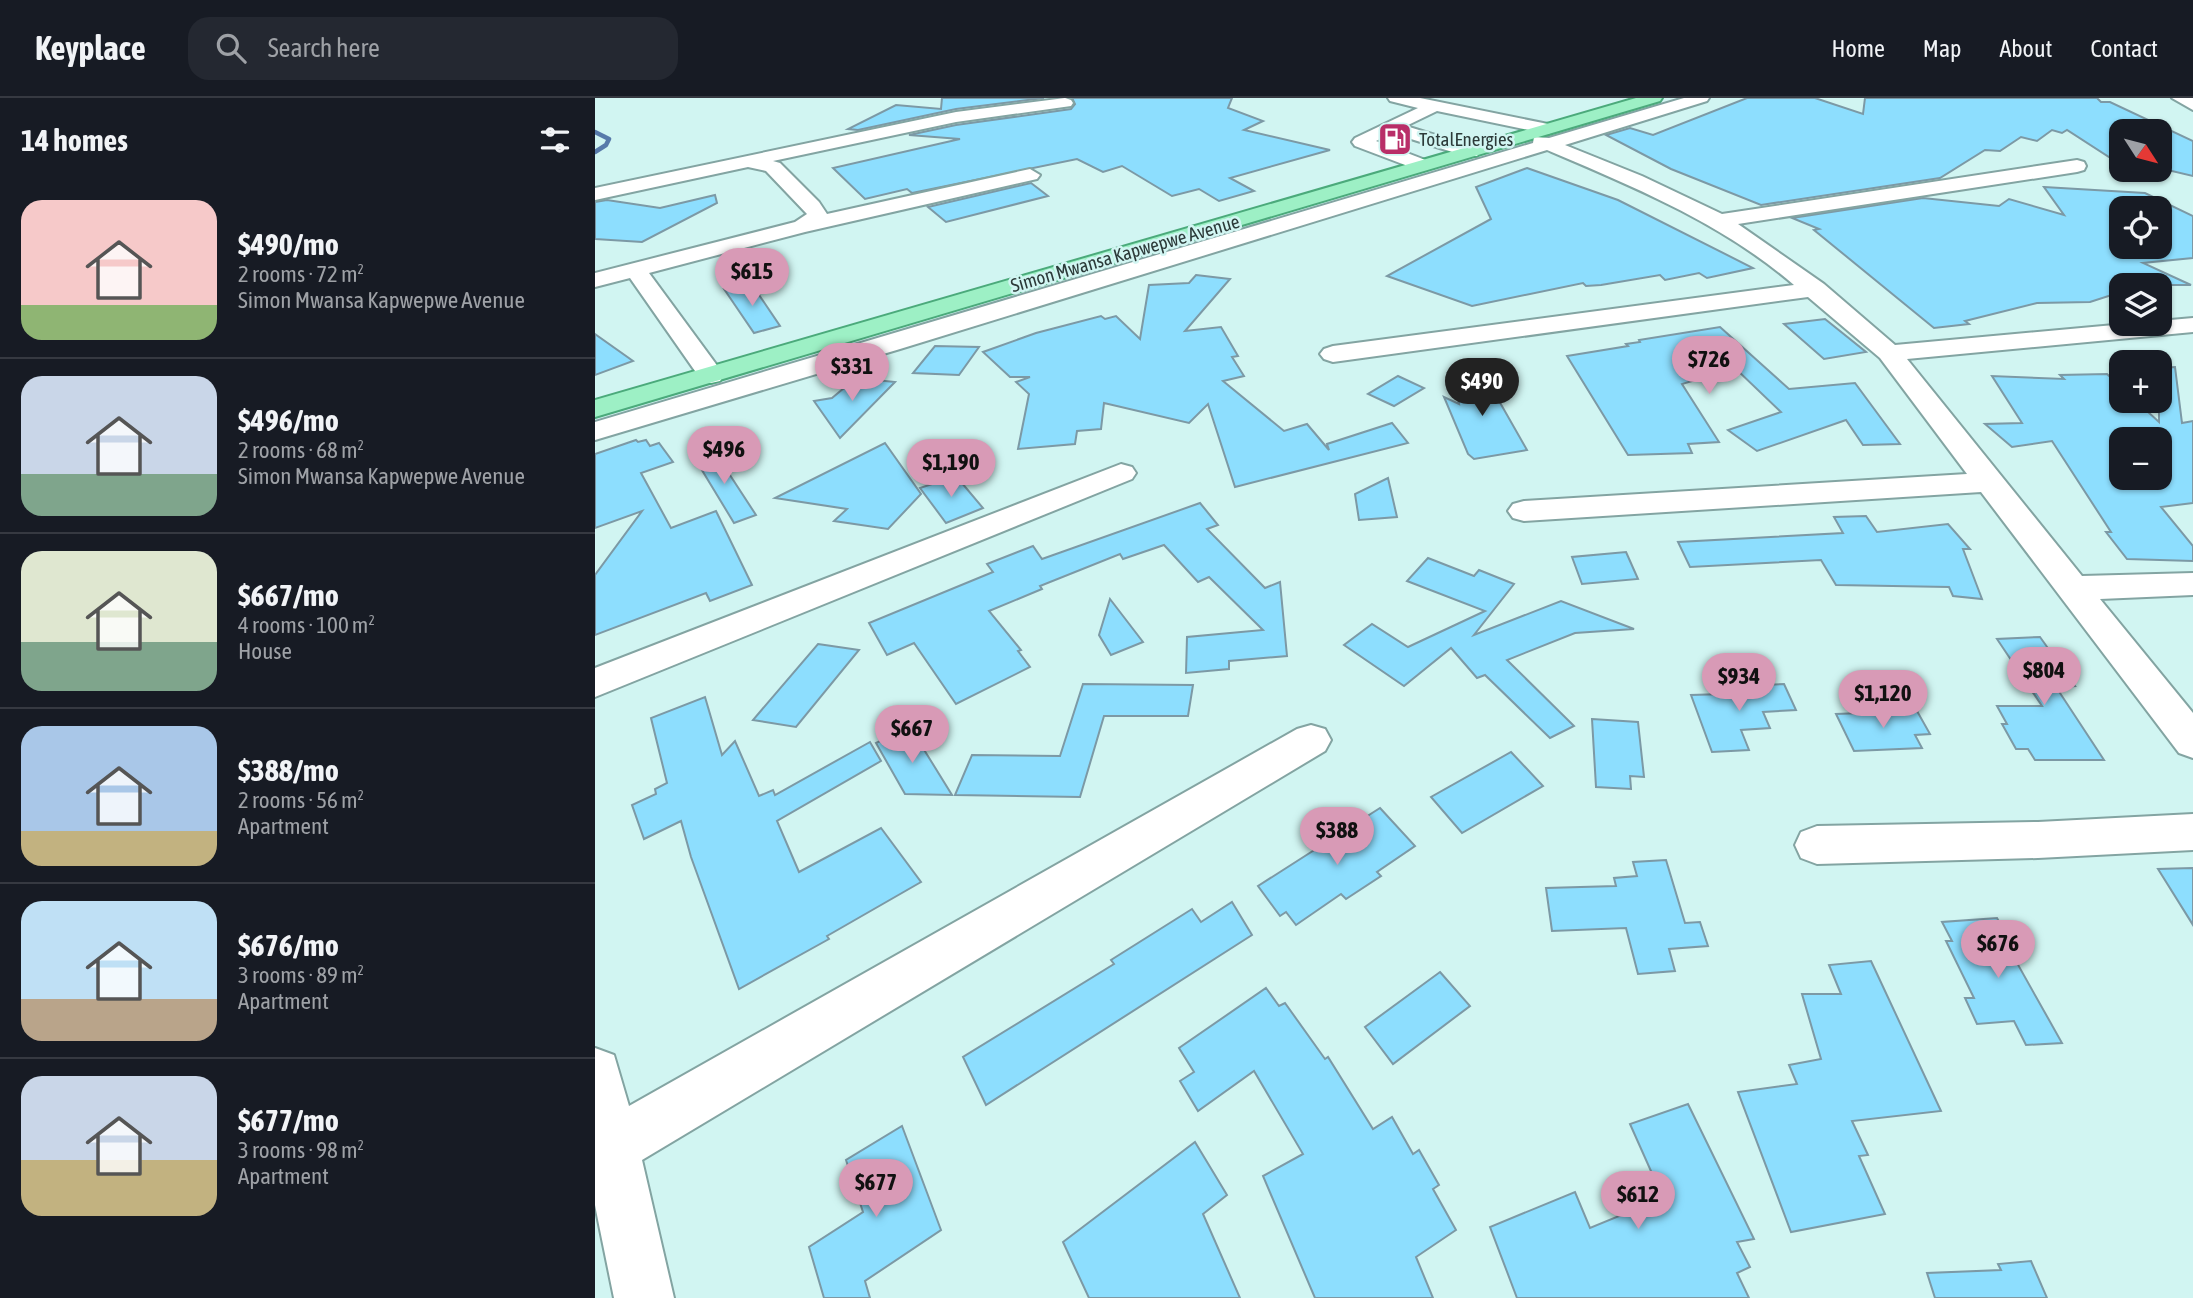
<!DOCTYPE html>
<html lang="en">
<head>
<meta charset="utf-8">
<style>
  :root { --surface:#171b24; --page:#242831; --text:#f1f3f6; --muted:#9ea1a6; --line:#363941; --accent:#d89ab6 }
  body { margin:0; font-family:"Asap Condensed",sans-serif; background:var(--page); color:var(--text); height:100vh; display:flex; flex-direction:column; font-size:26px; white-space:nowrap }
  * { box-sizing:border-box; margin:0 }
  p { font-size:23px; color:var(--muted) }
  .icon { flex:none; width:38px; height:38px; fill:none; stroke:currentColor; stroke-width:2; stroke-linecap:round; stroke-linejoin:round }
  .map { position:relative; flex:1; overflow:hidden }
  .details { display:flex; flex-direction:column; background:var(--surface); width:595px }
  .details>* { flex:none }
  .needle { width:46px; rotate:126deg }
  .buttons { position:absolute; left:1514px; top:21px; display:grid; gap:14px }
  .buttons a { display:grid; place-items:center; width:63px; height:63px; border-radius:14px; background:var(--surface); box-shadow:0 2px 5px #0004; font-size:35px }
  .price { position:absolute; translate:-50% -60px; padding:0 16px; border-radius:24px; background:var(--accent); color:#111; font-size:23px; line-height:46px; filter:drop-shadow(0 2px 4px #0008) }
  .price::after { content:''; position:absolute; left:50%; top:42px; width:21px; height:16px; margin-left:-10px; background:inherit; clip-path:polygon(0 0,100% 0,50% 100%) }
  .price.current { background:#222; color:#fff }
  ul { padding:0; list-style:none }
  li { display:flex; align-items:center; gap:21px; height:175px; padding:0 21px }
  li+li { border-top:2px solid var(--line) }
  li span { display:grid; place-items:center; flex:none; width:196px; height:140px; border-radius:21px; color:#555 }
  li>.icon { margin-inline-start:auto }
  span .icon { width:84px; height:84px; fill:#fffc; stroke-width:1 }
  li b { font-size:30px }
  h2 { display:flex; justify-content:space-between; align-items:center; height:84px; padding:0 21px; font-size:30px }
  header { display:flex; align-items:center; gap:42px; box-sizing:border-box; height:98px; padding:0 35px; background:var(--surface); border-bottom:2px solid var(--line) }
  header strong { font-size:33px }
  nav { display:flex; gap:38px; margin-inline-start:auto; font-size:24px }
  .search { width:490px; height:63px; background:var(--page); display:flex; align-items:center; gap:18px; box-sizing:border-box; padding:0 24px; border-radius:21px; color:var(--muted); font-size:26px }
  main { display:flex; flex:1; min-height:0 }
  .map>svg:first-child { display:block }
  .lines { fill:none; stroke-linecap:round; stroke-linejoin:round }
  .stream { stroke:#577aaa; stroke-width:4.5 }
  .building { fill:#8ddefe; stroke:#7c99a5; stroke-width:2; fill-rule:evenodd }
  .minor-casing { stroke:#83a4a2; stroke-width:4 }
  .major-casing { stroke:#4baa7b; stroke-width:4 }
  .minor { fill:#fff; fill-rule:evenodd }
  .major { fill:#9df0c5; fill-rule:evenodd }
  .labels { text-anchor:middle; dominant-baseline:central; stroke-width:5; stroke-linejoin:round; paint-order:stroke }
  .far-poi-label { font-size:19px; fill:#2c3a39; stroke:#d1f5f2; text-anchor:start }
  .far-street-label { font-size:19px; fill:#2c3a39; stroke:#d1f5f2 }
</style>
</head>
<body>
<header>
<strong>Keyplace</strong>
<div class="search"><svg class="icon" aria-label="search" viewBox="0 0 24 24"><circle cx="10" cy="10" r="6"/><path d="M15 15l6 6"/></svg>Search here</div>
<nav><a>Home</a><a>Map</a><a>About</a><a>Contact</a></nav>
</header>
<main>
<section class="details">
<h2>14 homes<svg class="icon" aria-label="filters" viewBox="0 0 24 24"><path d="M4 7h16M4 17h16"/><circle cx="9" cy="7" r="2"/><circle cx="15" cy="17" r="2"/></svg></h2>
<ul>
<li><span style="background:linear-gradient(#f6c9c9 75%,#8fb573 0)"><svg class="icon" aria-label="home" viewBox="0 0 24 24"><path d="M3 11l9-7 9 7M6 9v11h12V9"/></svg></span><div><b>$490/mo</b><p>2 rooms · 72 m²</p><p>Simon Mwansa Kapwepwe Avenue</p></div></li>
<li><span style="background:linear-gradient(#c9d6e8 70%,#7fa58c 0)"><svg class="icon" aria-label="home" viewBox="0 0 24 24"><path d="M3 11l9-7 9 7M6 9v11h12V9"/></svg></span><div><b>$496/mo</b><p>2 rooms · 68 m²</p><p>Simon Mwansa Kapwepwe Avenue</p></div></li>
<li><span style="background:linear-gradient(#dfe7d0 65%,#7fa58c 0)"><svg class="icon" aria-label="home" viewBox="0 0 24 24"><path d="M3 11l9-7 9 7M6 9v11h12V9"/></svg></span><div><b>$667/mo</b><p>4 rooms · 100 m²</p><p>House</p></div></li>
<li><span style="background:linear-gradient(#a9c7e8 75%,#c2b280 0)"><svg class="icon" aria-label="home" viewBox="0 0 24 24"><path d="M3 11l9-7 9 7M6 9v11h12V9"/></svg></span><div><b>$388/mo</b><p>2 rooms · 56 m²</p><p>Apartment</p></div></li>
<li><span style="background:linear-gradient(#bfe0f5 70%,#b9a48a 0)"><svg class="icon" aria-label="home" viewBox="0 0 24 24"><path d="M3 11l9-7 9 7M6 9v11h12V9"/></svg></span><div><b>$676/mo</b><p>3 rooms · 89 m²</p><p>Apartment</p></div></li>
<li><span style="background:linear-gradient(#c9d6e8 60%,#c2b280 0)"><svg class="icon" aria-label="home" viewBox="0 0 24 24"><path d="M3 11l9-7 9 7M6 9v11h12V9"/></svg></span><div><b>$677/mo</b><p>3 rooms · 98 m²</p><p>Apartment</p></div></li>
</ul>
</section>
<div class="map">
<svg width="1598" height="1200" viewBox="0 0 1598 1200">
  <rect width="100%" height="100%" fill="#d1f5f2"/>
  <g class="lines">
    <!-- stream -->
    <path class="stream" d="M0 34 14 41 11 47 0 54"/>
  </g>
  <!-- building -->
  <g class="building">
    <path d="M347 0H449L361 11 263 32 253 31 301 7 346 11Z"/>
    <path d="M477 0H637L633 10 668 23 649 32 735 52 635 80 659 93 624 103 604 91 577 98 527 68 508 74 482 61 317 95 312 91 270 101 238 70 365 41 314 37 361 27 476 11 480 6Z"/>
    <path d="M1152 0H1220L1268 16 1270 0H1502L1506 4H1515L1598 43V78L1564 70V33H1526V62L1514 59 1472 32 1467 35 1457 32 1442 43 1426 39 1405 53 1390 52 1345 80 1166 107 1076 71 1011 37 1035 30 1058 37Z"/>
    <path d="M932 70 1023 102 1158 170 1112 180 1104 175 1070 182 1065 177 1006 187 991 188 988 185 877 208 792 178 896 121 881 89Z"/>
    <path d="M436 85 453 98 351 124 333 109Z"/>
    <path d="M1449 89 1550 95 1598 118V160L1548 165 1596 187H1526V194L1495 204 1442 205 1370 223 1374 226 1339 230 1219 132 1224 131 1197 120 1328 100 1404 108 1414 101 1469 117ZM1526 110H1564V149H1526Z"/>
    <path d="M120 97 122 105 47 144 0 141V104L12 102 65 110Z"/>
    <path d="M601 177 635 181 590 233 626 229 643 258 637 259 649 278 628 283 689 333 712 326 734 352 732 346 797 325 813 345 640 389 613 306 594 325 509 305 506 331 482 333 480 346 423 351 434 296 421 284 435 279H415L388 254 441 235 506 218 510 221 521 218 545 241 554 187 594 185Z"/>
    <path d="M156 185 185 228 159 235 129 191Z"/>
    <path d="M1230 221 1271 254 1229 261 1189 226Z"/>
    <path d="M1125 229 1194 291 1260 285 1305 346 1268 347 1251 322 1162 353 1133 332 1186 314 1141 271 1143 269 1087 286 1124 344 1093 346 1097 355 1033 357 972 258 1033 248 1031 246 1045 244 1044 242Z"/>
    <path d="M0 236 38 263 0 277Z"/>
    <path d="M340 248 384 249 364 277 318 275Z"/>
    <path d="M1580 269 1587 325 1598 323V405L1566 409 1598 448V463L1532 461 1511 434H1516L1457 343 1417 349 1390 326 1427 325 1397 278 1469 281 1465 277 1512 276 1526 289V303H1541L1564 324V270ZM1526 341H1564V380H1526Z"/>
    <path d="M887 273 932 352 879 361 873 356 849 299 864 306 858 274Z"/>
    <path d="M803 278 829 290 799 308 773 296Z"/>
    <path d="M261 280 300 284 245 340 219 303 237 300Z"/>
    <path d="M41 342 43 344 51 342 55 348 64 345 78 364 46 375 76 430 121 413 157 487 115 503 111 495 0 537V477L47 413 0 430V356Z"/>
    <path d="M290 345 326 396 293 431 239 423 252 411 180 400Z"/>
    <path d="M116 348 161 417 139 425 99 359Z"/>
    <path d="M361 378 388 410 351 425 325 390Z"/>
    <path d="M793 380 802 419 764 422 760 396Z"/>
    <path d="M605 405 623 427 612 431 670 490 685 484 692 558 634 563V571L591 575 592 539 668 532 614 479 603 484 569 447 528 461 525 456 445 488 447 491 394 513 426 552 423 553 435 569 361 606 319 545 292 557 274 525 398 474 392 466 438 448 447 461Z"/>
    <path d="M1271 418 1282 434 1353 426 1375 451H1368L1387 501 1358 498 1354 489 1241 487 1226 462 1095 469 1083 444 1248 435 1239 419Z"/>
    <path d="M1031 454 1043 481 987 486 977 459Z"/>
    <path d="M833 460 879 478 884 472 919 486 879 537 966 503 1039 531 980 535 912 562 979 628 955 640 890 577 882 580 856 550 809 588 749 547 777 526 813 549 890 513 812 483Z"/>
    <path d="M515 501 548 544 516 557 504 537Z"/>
    <path d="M1445 539 1480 588 1461 589 1509 662H1440L1433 651H1421L1407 626H1412L1402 608H1447L1402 541Z"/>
    <path d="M223 546 264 552 201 629 158 622Z"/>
    <path d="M488 586 598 587 593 618H509L485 699 360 697 377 657 465 658Z"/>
    <path d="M1189 586 1201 612 1168 614 1175 630 1146 632 1154 652 1117 654 1096 597 1129 596 1126 589Z"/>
    <path d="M110 599 127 657 140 643 164 698 178 692 180 697 275 644 286 663 182 723 204 774 286 730 326 784 232 838 234 841 144 891 96 759 86 723 49 741 37 707 61 696 60 691 72 685 56 620Z"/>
    <path d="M1322 613 1335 636 1320 637 1327 650 1259 653 1241 616Z"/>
    <path d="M997 621 1043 624 1049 679 1035 678 1036 691 1001 689Z"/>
    <path d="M315 629 357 697 310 696 281 645Z"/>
    <path d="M916 654 948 688 867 735 836 699Z"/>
    <path d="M785 710 820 748 782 774 786 778 751 801 746 796 701 827 691 814 685 818 663 788Z"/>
    <path d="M1071 762 1090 825 1105 824 1113 848 1074 851 1080 873 1043 876 1031 830 957 833 951 790 1021 788 1019 780 1042 778 1038 764Z"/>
    <path d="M1598 770V827L1563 771Z"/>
    <path d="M637 804 657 837 391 1007 368 959 519 866 516 862 597 811 606 824Z"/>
    <path d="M1402 820 1426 864 1422 865 1467 945 1431 947 1419 923 1382 926 1370 900H1379L1351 843H1357L1347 824Z"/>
    <path d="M1276 863 1346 1013 1257 1023 1273 1057 1264 1058 1290 1116 1196 1134 1143 994 1202 986 1194 967 1226 961 1207 896H1246L1234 867Z"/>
    <path d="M845 874 875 908 798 966 770 929Z"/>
    <path d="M671 890 684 908 690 905 730 961 733 959 778 1031 797 1019 818 1056 824 1052 844 1087 838 1091 861 1132 821 1159 838 1200H720L668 1078 708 1056 659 973 603 1013 585 983 599 974 584 950Z"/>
    <path d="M1093 1006 1159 1141 1142 1144 1155 1169 1142 1175 1154 1200H922L895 1129 980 1094 995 1130 1068 1100 1035 1026Z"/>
    <path d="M307 1028 346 1132 270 1183 275 1200H229L214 1149 268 1114 251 1062Z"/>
    <path d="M600 1044 632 1097 608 1116 645 1200H494L468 1144Z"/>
    <path d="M1436 1163 1452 1200H1340L1332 1175 1406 1172 1403 1166Z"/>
  </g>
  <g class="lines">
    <!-- minor casing -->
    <g class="minor-casing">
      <g id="minor">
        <path d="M470 0 476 2 478 5 476 8 361 24 178 63 185 65 224 104 232 116 435 71 445 77 442 81 210 134 54 175 129 277 125 283 116 285 107 283 35 180 0 189V175L200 124 212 116 171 73 153 69 0 102V90L361 14Z"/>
        <path d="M793 0H825L953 26 962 31 953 36 842 13 811 28 882 50 885 54 882 58H870L797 35 781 43 833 63 835 67 833 71 826 73 760 48 757 44 760 40 823 10 795 3Z"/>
        <path d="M1089 0H1114L1112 3 970 47 1047 78 1127 116 1482 62 1489 64 1491 68 1489 72 1482 74 1143 126 1229 186 1300 247 1530 226H1564V223L1598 220V234L1312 261 1487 478 1598 475V497L1505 501 1598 615V660L1584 655 1386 394 929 423 918 420 913 413 918 406 929 403 1372 376 1285 260 1213 199 738 264 729 261 725 256 729 251 738 248 1199 187C1127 125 1039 89 952 52L305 251 0 342V324L938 45 939 39 954 40Z"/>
        <path d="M1577 0H1598V12Z"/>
        <path d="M526 366 537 369 541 375 537 381 0 599V570Z"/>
        <path d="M716 627 730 631 736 642 730 653 47 1062 79 1200H19L0 1107V950L19 957 34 1008 702 631Z"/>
        <path d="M1598 716V752L1443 760 1222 766 1206 760 1200 747 1206 734 1222 728 1443 724Z"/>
      </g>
    </g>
    <!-- major casing -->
    <g class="major-casing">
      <path id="major" d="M1041 0H1067L1065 3 0 319V302Z"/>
    </g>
    <!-- minor -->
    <use href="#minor" class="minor"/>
    <!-- major -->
    <use href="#major" class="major"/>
  </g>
  <!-- icons -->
  <defs>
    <g id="fuel-square" transform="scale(1.75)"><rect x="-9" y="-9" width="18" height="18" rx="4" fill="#b92e68" stroke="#d1f5f2"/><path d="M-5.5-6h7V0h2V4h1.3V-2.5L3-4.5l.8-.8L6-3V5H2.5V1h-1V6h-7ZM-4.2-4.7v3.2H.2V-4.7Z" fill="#fff"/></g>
  </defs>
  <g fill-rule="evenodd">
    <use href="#fuel-square" x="800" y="41"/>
  </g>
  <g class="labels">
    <!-- far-poi labels -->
    <g class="far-poi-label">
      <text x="824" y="41">TotalEnergies</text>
    </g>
    <!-- far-street labels -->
    <g class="far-street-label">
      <text transform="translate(530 155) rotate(-16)">Simon Mwansa Kapwepwe Avenue</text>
    </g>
  </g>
</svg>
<div class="buttons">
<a><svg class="needle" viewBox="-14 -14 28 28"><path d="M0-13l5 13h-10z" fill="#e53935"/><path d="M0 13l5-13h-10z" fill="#9ea1a6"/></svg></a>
<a><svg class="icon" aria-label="locate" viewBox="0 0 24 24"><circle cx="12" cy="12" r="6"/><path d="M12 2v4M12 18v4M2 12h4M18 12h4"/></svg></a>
<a><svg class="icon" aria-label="layers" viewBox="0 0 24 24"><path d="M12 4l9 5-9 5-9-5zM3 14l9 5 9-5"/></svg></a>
<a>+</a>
<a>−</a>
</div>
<b class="price" style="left:157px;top:210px">$615</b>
<b class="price" style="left:1114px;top:298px">$726</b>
<b class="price" style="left:257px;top:305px">$331</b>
<b class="price current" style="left:887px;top:320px">$490</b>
<b class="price" style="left:129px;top:388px">$496</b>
<b class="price" style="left:356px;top:401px">$1,190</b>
<b class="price" style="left:1449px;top:609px">$804</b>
<b class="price" style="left:1144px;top:615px">$934</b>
<b class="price" style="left:1288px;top:632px">$1,120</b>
<b class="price" style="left:317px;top:667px">$667</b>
<b class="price" style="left:742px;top:769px">$388</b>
<b class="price" style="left:1403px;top:882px">$676</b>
<b class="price" style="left:281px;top:1121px">$677</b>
<b class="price" style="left:1043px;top:1133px">$612</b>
</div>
</main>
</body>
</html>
